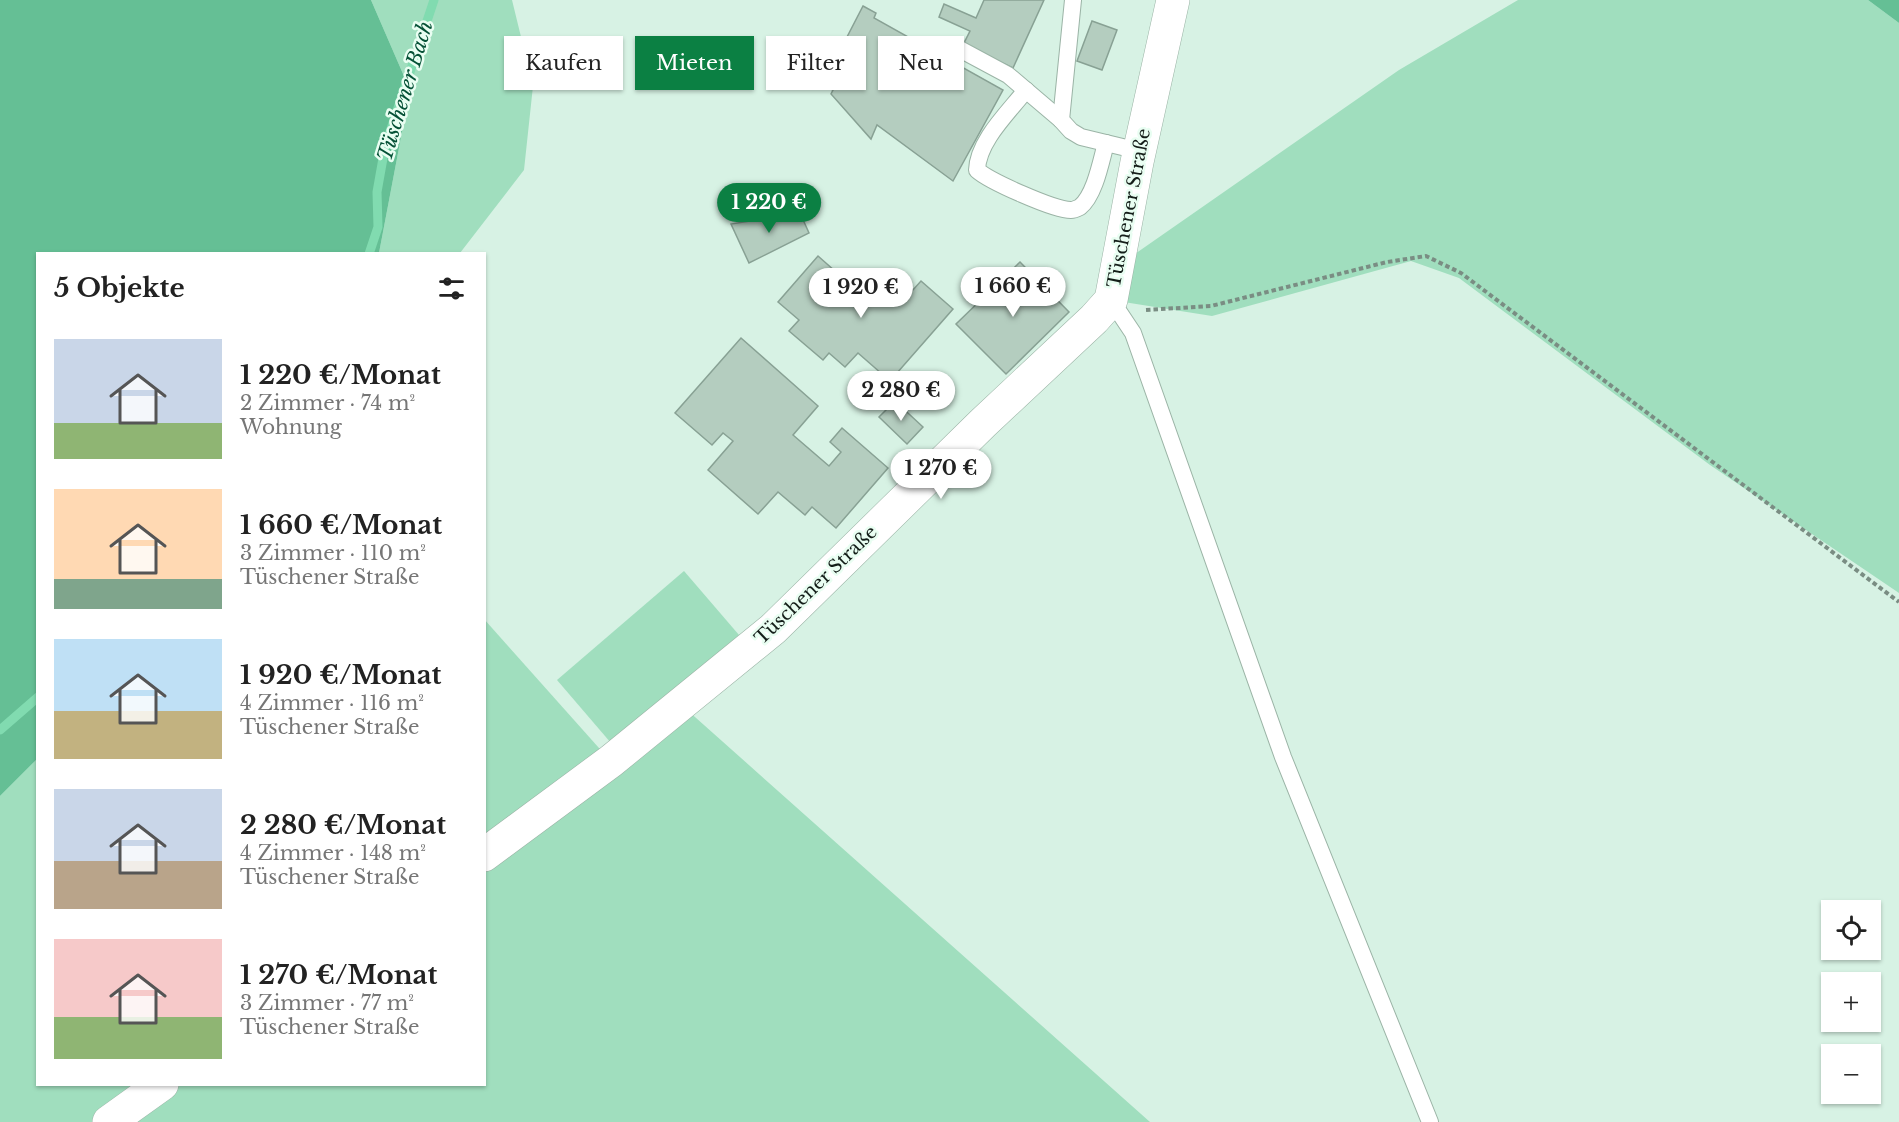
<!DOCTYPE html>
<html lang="de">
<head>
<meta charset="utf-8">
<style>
  :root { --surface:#fff; --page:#f2f2f2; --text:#222; --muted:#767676; --accent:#0b8043 }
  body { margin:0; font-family:"Libre Baskerville",serif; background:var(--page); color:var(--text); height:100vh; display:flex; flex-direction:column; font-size:22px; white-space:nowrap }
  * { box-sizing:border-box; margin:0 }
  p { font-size:20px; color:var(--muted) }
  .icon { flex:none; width:33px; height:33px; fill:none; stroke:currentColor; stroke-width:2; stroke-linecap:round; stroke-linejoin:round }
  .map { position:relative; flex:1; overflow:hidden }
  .drawer { position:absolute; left:36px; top:252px; width:450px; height:834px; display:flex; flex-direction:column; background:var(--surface); border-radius:0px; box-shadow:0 2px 4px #0004 }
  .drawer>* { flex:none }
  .hud { position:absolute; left:504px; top:36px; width:570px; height:54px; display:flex; gap:12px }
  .fabs { position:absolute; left:1821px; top:900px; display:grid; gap:12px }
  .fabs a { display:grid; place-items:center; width:60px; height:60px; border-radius:0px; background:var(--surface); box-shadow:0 2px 4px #0004; font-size:30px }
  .price { position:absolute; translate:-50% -51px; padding:0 14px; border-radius:21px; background:#fff; color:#222; font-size:20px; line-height:39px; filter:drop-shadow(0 2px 3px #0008) }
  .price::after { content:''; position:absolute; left:50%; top:36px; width:18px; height:14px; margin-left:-9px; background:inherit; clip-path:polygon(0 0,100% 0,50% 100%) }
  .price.active { background:var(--accent); color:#fff }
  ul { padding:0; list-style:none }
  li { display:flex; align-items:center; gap:18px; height:150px; padding:0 18px }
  li span { display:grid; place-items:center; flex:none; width:168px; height:120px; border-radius:0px; color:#555 }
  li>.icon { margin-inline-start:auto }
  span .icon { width:72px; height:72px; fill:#fffc; stroke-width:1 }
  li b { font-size:26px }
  h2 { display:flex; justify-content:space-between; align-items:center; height:72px; padding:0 18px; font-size:26px }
  .chip { padding:0 21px; border-radius:0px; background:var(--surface); box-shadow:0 2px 4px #0004; font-size:21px; line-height:54px }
  .chip.active { background:var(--accent); color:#fff }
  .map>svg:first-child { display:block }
  .green { fill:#a0debe }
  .forest { fill:#65bf95 }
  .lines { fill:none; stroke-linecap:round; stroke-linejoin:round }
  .stream { stroke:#81dbb0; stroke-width:9 }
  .building { fill:#b4cdbf; stroke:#88a194; stroke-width:1.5 }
  .service-casing { stroke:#9bb4a6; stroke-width:18 }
  .minor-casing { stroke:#9bb4a6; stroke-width:34 }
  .path { stroke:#7a8d83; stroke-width:4; stroke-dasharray:4.5 3; stroke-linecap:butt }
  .service { stroke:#fff; stroke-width:16 }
  .minor { stroke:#fff; stroke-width:33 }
  .labels { text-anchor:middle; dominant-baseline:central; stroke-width:5; stroke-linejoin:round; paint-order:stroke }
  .street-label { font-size:18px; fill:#141e19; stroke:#e9fef2 }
  .water-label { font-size:20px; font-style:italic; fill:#055136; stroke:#e9fef2 }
</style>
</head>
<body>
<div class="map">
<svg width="1899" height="1122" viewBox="0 0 1899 1122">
  <rect width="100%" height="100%" fill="#d7f2e4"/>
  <!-- green -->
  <g class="green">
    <path d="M371 0H512L533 86 524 170 460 253H379L410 90Z"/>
    <path d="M1518 0H1868L1899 23V593L1710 465 1459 278 1411 261 1212 316 1111 300 1132 256 1399 70Z"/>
    <path d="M684 571 739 635 611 743 557 680Z"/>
    <path d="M484 619 607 757 484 846Z"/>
    <path d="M686 709 1150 1122H119L172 1085 484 1084 485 862Z"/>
    <path d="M37 759 38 1084 148 1085 93 1122H0V796Z"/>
  </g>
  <!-- forest -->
  <g class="forest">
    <path d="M0 0H371L410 90 379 253 38 254 37 759 0 796Z"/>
    <path d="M1868 0H1899V23Z"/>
  </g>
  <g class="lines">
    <!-- stream -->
    <g class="stream">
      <path d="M369 254 378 227 377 192 385 147 434 0"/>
      <path d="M0 730 38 697"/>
    </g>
  </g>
  <!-- building -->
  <g class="building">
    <path d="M984 0H1044L1013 68 963 45 970 31 939 17 944 4 976 18Z"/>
    <path d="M863 6 876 13 874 18 1003 90 953 181 877 125 871 139 831 94 833 90 822 85 823 81 811 76 820 59 833 64Z"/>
    <path d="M1092 21 1117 30 1102 70 1077 61Z"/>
    <path d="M800 213 809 233 749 263 731 224Z"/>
    <path d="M818 256 870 302 885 285 903 301 921 281 953 309 890 381 858 353 845 367 829 353 823 360 789 331 799 320 778 302Z"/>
    <path d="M1020 262 1069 312 1006 374 956 324Z"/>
    <path d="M741 338 818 406 793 435 829 466 841 452 830 442 842 428 888 468 836 528 812 507 805 515 778 492 758 514 708 470 733 441 723 433 712 445 675 413Z"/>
    <path d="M895 401 923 427 907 444 879 417Z"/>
  </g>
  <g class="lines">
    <!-- service casing -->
    <g class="service-casing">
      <g id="service">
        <path d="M1073 0 1061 120 1071 131 1081 137 1139 151"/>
        <path d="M954 46 1008 75 1061 120"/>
        <path d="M1026 90C1008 113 978 141 977 170 989 181 1054 210 1071 210 1074 210 1078 208 1080 207 1095 195 1101 161 1106 143"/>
        <path d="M1111 300 1133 333 1283 757 1430 1122"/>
      </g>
    </g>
    <!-- minor casing -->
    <g class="minor-casing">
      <g id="minor">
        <path d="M484 855 611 761 773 629 983 423 1094 319 1111 300 1137 162 1173 0"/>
        <path d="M109 1122 162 1084"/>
      </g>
    </g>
    <!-- path -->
    <path class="path" d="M1146 310 1211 306 1387 262 1426 256 1461 273 1899 602"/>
    <!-- service -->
    <use href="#service" class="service"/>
    <!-- minor -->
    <use href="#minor" class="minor"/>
  </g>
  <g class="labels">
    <!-- street labels -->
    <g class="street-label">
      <text transform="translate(1129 208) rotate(-79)">Tüschener Straße</text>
      <text transform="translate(816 585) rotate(-44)">Tüschener Straße</text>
    </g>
    <!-- water labels -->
    <g class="water-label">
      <text transform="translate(405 91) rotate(-73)">Tüschener Bach</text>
    </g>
  </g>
</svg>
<div class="fabs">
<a><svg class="icon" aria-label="locate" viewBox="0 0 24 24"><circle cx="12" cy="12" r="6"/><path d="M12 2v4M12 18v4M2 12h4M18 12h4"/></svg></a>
<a>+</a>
<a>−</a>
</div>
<b class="price active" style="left:769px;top:234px">1 220 €</b>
<b class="price" style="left:1013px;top:318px">1 660 €</b>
<b class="price" style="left:861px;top:319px">1 920 €</b>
<b class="price" style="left:901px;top:422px">2 280 €</b>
<b class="price" style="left:941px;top:500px">1 270 €</b>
<div class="hud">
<a class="chip">Kaufen</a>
<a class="chip active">Mieten</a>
<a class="chip">Filter</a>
<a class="chip">Neu</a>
</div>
<section class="drawer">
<h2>5 Objekte<svg class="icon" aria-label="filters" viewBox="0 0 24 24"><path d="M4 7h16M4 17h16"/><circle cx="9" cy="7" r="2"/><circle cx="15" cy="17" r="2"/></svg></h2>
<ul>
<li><span style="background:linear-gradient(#c9d6e8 70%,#8fb573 0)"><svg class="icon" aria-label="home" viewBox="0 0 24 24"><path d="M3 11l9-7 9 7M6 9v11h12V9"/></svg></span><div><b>1 220 €/Monat</b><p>2 Zimmer · 74 m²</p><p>Wohnung</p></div></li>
<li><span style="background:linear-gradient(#ffd9b3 75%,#7fa58c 0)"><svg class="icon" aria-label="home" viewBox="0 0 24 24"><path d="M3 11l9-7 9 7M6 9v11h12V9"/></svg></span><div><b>1 660 €/Monat</b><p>3 Zimmer · 110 m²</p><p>Tüschener Straße</p></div></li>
<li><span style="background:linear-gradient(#bfe0f5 60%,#c2b280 0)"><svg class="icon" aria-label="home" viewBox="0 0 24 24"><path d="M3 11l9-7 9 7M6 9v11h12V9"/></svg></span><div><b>1 920 €/Monat</b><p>4 Zimmer · 116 m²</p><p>Tüschener Straße</p></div></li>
<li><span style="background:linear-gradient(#c9d6e8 60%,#b9a48a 0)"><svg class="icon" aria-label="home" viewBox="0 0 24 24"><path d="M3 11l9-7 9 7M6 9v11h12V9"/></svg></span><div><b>2 280 €/Monat</b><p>4 Zimmer · 148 m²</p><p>Tüschener Straße</p></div></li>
<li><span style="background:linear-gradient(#f6c9c9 65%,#8fb573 0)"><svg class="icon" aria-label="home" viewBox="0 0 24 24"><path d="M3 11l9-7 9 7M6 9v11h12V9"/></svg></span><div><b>1 270 €/Monat</b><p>3 Zimmer · 77 m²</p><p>Tüschener Straße</p></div></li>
</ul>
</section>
</div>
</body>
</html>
